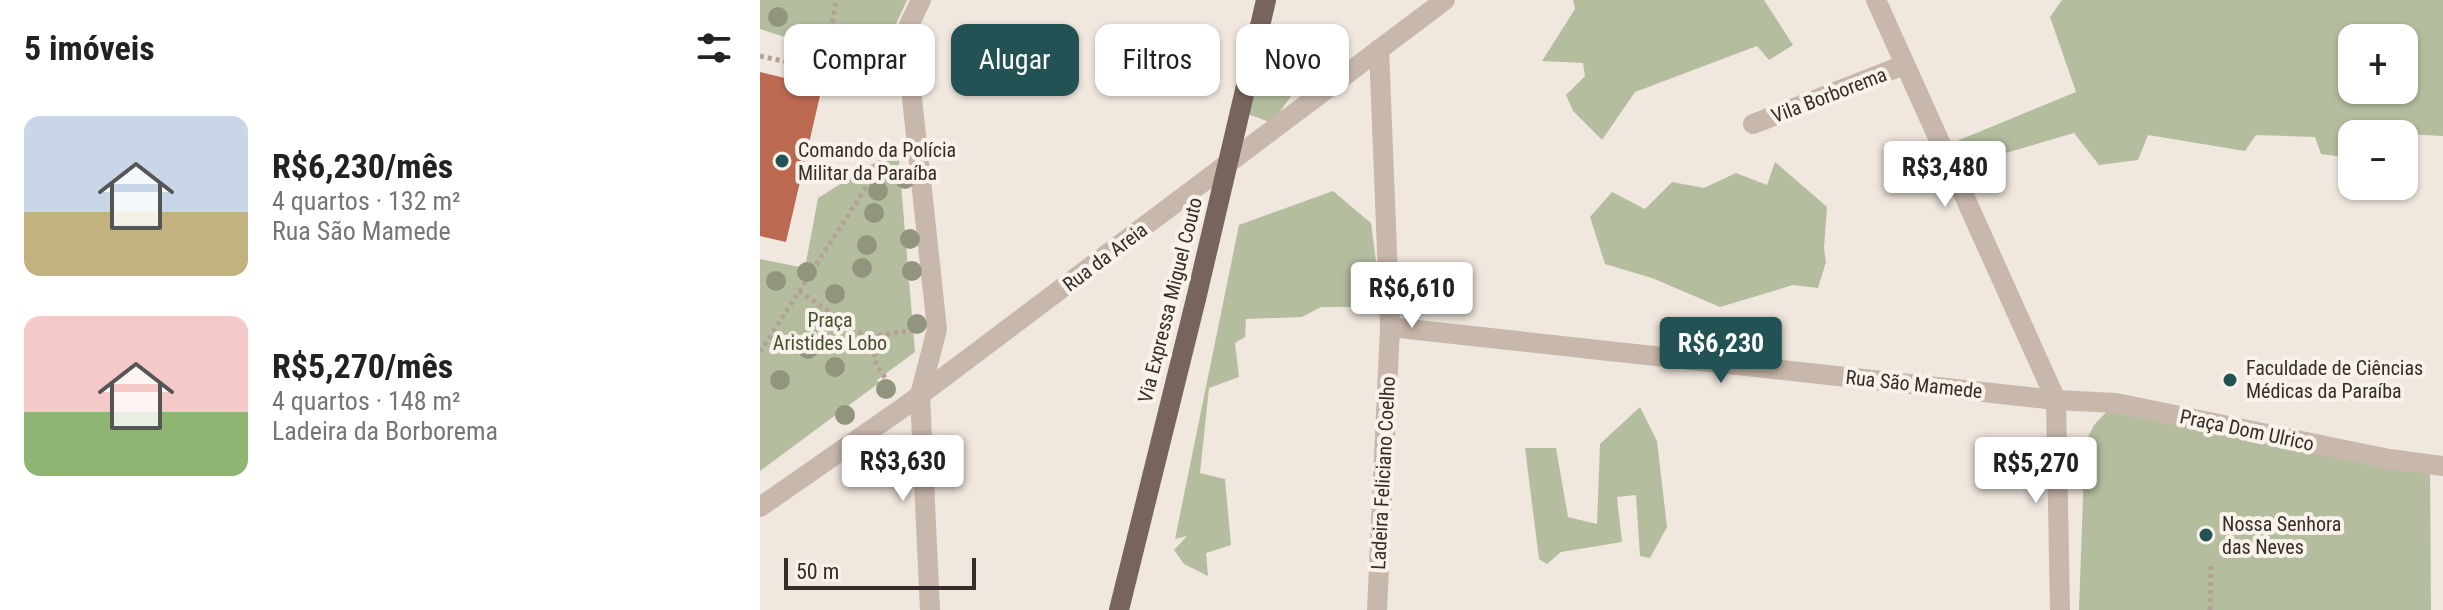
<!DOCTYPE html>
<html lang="pt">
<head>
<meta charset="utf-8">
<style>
  :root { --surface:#fff; --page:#f6f6f6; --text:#222; --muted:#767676; --accent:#225254 }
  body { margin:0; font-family:"Roboto Condensed",sans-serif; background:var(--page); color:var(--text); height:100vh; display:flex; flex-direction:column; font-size:30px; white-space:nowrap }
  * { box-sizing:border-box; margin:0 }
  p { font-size:26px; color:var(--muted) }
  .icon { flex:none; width:44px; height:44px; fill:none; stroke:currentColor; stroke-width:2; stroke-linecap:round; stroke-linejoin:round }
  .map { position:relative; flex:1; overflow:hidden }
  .details { display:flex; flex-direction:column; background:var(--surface); width:760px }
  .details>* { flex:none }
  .guide { position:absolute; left:24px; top:24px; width:760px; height:72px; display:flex; gap:16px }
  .tools { position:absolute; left:1578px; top:24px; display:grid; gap:16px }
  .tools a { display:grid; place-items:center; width:80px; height:80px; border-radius:16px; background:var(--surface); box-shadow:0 2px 6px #0004; font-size:40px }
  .scale { position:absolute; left:24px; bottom:20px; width:192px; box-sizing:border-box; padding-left:8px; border:4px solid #362d2a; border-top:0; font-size:22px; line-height:28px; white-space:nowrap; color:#362d2a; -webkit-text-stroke:6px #f8f2ea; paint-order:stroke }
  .price { position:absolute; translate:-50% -68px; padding:0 18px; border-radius:8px; background:#fff; color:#222; font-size:26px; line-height:52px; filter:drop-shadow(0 2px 4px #0008) }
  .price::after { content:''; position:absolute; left:50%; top:48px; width:24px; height:18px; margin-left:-12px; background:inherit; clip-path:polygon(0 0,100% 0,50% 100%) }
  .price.on { background:var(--accent); color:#fff }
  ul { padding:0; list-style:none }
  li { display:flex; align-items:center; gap:24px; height:200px; padding:0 24px }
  li span { display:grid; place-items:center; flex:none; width:224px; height:160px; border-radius:16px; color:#555 }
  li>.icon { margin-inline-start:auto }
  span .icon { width:96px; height:96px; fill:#fffc; stroke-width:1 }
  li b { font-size:34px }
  h2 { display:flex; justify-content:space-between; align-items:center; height:96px; padding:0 24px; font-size:34px }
  .pill { padding:0 28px; border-radius:16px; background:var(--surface); box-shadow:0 2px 6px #0004; font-size:28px; line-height:72px }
  .pill.on { background:var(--accent); color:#fff }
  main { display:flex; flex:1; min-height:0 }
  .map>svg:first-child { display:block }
  .green { fill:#b4be9f; fill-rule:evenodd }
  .building { fill:#bc6951 }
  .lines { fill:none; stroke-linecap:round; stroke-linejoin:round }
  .path { stroke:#b3a295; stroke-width:5; stroke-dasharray:4 4; stroke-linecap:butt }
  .street { stroke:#c8b7ab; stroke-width:20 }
  .primary { stroke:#77645c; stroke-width:20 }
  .primary-bridge { stroke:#77645c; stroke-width:20 }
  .tree { fill:#92957e }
  .poi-dot { fill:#225254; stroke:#f8f2ea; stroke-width:3 }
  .labels { text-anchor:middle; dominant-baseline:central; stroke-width:8; stroke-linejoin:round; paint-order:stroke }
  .street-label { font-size:20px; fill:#362d2a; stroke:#f8f2ea }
  .poi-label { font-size:20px; fill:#362d2a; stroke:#f8f2ea; text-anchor:start }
  .park-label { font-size:20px; fill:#46522f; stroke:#f8f2ea }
</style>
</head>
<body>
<main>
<section class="details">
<h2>5 imóveis<svg class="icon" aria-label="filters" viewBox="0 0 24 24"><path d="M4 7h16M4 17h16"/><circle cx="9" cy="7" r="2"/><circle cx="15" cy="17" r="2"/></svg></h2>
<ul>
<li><span style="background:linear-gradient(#c9d6e8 60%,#c2b280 0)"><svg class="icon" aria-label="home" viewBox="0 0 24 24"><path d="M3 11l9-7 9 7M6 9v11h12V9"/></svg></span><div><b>R$6,230/mês</b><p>4 quartos · 132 m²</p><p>Rua São Mamede</p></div></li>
<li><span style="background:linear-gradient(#f6c9c9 60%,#8fb573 0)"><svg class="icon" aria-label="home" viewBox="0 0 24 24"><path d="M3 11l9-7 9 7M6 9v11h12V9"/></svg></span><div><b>R$5,270/mês</b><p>4 quartos · 148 m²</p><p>Ladeira da Borborema</p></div></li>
</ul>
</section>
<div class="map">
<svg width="1683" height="610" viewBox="0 0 1683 610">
  <rect width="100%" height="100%" fill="#f0e7de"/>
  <!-- green -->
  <g class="green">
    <path d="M0 0H147L130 37 56 47 0 29Z"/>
    <path d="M813 0H1004L1033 45 1009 60 997 46 875 92 842 140 813 111 806 95 825 76 823 63 782 61 815 9Z"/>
    <path d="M1302 0H1683V136L1605 132 1604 134H1592V158L1561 154 1555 137 1496 135 1485 151 1388 135 1378 160 1339 165 1314 133 1242 154 1237 177 1210 183 1192 143 1316 92 1290 17ZM1592 38H1644V90H1592Z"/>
    <path d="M507 51 544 78 512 123 488 114Z"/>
    <path d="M138 148 155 352 117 380 119 383 0 471V259L45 268 58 198Z"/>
    <path d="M1015 162 1067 207 1064 248 1066 262 1058 288 1033 285 960 307 892 278 845 264 830 217 852 192 885 209 912 182 944 188 976 173 1007 185Z"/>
    <path d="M573 191 611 223 622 307H561L542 317 486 319 485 337 475 343 479 377 449 388 440 473 465 479 471 545 446 553 448 576 424 564 414 550 427 536 415 539 479 225Z"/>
    <path d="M1354 404 1670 467 1671 610H1319L1325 443 1334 425Z"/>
    <path d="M880 407 897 441 907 527 890 558 880 556 876 495 857 497 862 542 801 552 787 564 779 559 765 448H796L808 517 837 524 840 444Z"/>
  </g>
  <!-- building -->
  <path class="building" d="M0 72 62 87 26 242 0 236Z"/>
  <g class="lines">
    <!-- path -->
    <g class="path">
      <path d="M0 56 132 85"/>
      <path d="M65 70 76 0"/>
      <path d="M39 291 112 341"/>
      <path d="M405 317 415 277"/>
      <path d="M0 352 134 144"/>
      <path d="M134 391 116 364 112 341 120 335 156 330"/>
      <path d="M1450 610 1451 565"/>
    </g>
    <!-- street -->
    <g class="street">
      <path d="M161 0 149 25 151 89 177 329 160 395 170 610"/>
      <path d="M1116 0 1296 400 1300 610"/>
      <path d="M993 124 1144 65"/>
      <path d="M630 327 1296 400 1356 403 1629 459 1683 466"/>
      <path d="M0 507 144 407 685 0"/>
      <path d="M617 610 630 327 619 49"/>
    </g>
    <!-- primary -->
    <g class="primary">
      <path d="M500 26 506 0"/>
      <path d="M359 610 436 299"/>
    </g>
    <!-- primary-bridge -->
    <path class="primary-bridge" d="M436 299 500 26"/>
  </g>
  <!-- trees -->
  <g class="tree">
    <circle cx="18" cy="17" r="10"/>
    <circle cx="145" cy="179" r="10"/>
    <circle cx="118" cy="191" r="10"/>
    <circle cx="114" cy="213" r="10"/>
    <circle cx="150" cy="239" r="10"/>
    <circle cx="107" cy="245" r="10"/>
    <circle cx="102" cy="268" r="10"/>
    <circle cx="152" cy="271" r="10"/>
    <circle cx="47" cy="272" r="10"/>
    <circle cx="16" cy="281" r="10"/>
    <circle cx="75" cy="294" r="10"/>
    <circle cx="157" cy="324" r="10"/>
    <circle cx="48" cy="349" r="10"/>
    <circle cx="75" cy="367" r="10"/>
    <circle cx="20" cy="380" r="10"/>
    <circle cx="126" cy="389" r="10"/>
    <circle cx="85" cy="415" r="10"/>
  </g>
  <!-- markers -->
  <g class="poi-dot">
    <circle cx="22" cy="161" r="8"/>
    <circle cx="1470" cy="380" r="8"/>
    <circle cx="1446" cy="535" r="8"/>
  </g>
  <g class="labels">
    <!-- street labels -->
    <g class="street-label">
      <text transform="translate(1069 95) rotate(-21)">Vila Borborema</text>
      <text transform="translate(345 257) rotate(-37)">Rua da Areia</text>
      <text transform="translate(410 300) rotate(-76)">Via Expressa Miguel Couto</text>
      <text transform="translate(1154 384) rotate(6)">Rua São Mamede</text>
      <text transform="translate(1487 430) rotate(12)">Praça Dom Ulrico</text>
      <text transform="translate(623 473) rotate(-87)">Ladeira Feliciano Coelho</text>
    </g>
    <!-- poi labels -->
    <g class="poi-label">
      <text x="38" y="150">Comando da Polícia<tspan x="38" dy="23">Militar da Paraíba</tspan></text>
      <text x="1486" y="368">Faculdade de Ciências<tspan x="1486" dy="23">Médicas da Paraíba</tspan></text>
      <text x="1462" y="524">Nossa Senhora<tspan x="1462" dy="23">das Neves</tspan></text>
    </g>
    <!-- park labels -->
    <g class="park-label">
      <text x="70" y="320">Praça<tspan x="70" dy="23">Aristides Lobo</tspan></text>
    </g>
  </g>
</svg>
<div class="tools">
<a>+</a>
<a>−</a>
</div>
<div class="scale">50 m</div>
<b class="price" style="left:1185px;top:209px">R$3,480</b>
<b class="price" style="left:652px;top:330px">R$6,610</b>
<b class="price on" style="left:961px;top:385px">R$6,230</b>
<b class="price" style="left:143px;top:503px">R$3,630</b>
<b class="price" style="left:1276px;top:505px">R$5,270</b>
<div class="guide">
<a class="pill">Comprar</a>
<a class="pill on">Alugar</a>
<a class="pill">Filtros</a>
<a class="pill">Novo</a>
</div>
</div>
</main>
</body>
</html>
